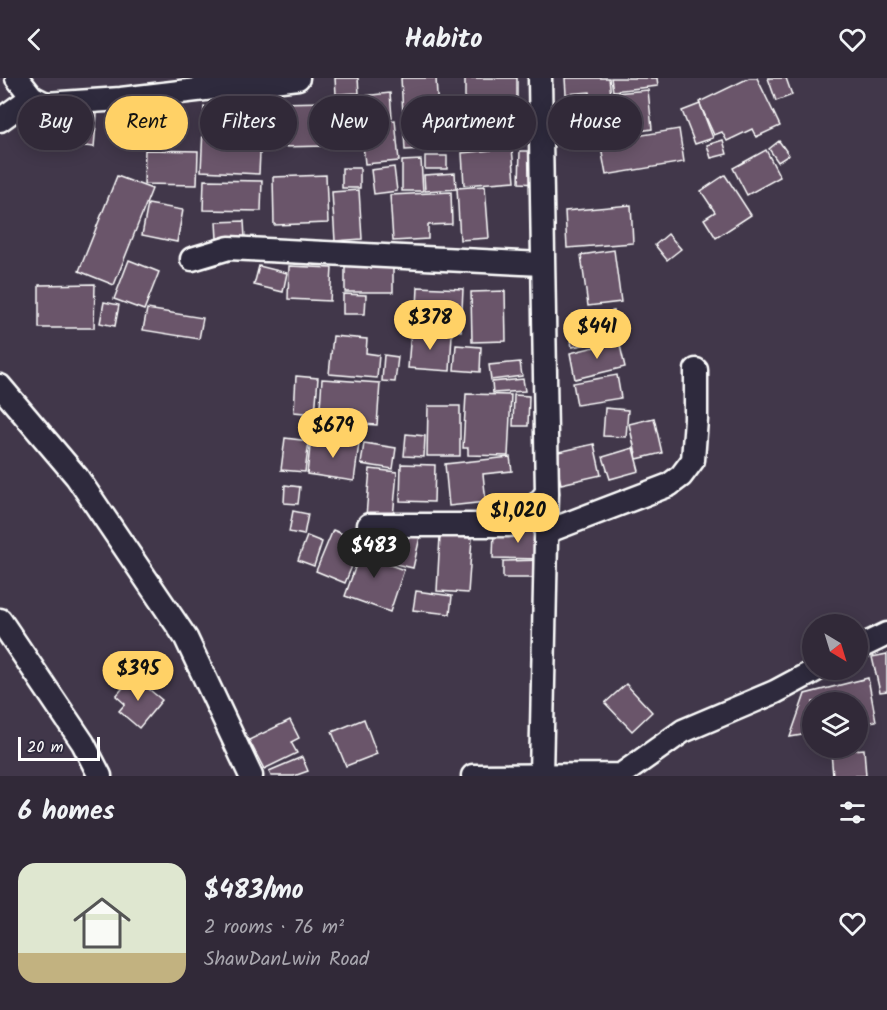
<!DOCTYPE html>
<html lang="en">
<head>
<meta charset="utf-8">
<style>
  :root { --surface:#312938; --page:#3d3543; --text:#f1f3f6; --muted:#a8a6ae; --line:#4c4553; --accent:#ffd166 }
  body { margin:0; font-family:Kalam,sans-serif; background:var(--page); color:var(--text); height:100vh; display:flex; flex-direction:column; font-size:22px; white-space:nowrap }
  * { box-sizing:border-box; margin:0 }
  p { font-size:20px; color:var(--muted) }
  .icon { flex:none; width:33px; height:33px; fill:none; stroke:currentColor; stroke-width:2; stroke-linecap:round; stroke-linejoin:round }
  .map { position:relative; height:698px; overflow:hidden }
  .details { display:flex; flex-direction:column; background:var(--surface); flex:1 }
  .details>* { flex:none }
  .guide { position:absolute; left:18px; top:18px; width:852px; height:54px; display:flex; gap:12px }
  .needle { width:39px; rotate:142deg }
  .fabs { position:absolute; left:802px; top:536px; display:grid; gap:12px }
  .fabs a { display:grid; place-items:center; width:66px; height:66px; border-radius:50%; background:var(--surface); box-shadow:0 3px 15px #0003,0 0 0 2px var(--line); font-size:30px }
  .scale { position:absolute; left:18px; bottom:15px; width:82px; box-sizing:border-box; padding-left:6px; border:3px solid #fff; border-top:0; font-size:16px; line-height:21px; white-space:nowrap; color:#fff; -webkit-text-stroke:4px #2f2a3d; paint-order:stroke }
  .price { position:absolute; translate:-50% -51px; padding:0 14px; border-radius:21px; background:var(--accent); color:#111; font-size:20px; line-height:39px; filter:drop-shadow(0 2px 3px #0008) }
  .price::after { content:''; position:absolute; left:50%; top:36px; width:18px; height:14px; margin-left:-9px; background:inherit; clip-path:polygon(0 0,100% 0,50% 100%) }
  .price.current { background:#222; color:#fff }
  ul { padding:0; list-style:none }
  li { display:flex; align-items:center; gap:18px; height:150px; padding:0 18px }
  li span { display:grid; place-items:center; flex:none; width:168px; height:120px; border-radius:18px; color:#555 }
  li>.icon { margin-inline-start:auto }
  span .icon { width:72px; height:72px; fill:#fffc; stroke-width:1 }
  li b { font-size:26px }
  h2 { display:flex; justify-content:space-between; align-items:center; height:72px; padding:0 18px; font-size:26px }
  .pill { padding:0 21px; border-radius:27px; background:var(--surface); box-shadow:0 3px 15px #0003,0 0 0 2px var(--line); font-size:21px; line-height:54px }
  .pill.current { background:var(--accent); color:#111 }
  header { display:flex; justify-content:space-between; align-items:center; height:78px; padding:0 18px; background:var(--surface); font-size:27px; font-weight:700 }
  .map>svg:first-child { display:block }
  .building { fill:#6a556a; stroke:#fff; stroke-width:1.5 }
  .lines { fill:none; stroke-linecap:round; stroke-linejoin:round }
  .minor-casing { stroke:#fff; stroke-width:27 }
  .minor { stroke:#2f2a3d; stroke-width:22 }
</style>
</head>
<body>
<header><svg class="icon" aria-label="back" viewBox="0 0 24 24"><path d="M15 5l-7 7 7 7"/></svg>Habito<svg class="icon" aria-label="heart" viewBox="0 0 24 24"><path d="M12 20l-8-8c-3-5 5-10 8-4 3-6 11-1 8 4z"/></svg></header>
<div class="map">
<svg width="887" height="698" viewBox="0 0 887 698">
  <rect width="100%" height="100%" fill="#41374a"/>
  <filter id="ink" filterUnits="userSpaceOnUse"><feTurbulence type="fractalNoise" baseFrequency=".0167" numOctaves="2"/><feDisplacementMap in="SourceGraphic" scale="12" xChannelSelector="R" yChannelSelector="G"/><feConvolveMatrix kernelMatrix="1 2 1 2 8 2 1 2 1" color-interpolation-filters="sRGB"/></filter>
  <g filter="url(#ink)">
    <!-- building -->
    <g class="building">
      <path d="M335 0H358L359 15 336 16Z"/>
      <path d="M401 0H436L440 70 405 72Z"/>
      <rect x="465" y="0" width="52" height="36"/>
      <path d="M565 0H609L612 27 592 28 590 14 566 16Z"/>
      <path d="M611 0H657L658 8 613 13Z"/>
      <path d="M749 0H757L780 48 756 59 752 51 727 63 722 54 714 57 699 24Z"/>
      <path d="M768 0H786L792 17 776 23Z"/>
      <path d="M648 12 652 51 621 56 616 15Z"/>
      <path d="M390 15 392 39 338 45 335 21Z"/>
      <path d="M168 18 170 66 142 68 140 19Z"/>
      <path d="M68 23 98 25 94 69 63 66Z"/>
      <path d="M327 24V68L278 69V25Z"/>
      <path d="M700 26 713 60 695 66 682 33Z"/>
      <path d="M204 29 262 32 259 96 201 93Z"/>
      <path d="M395 42 399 83 365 86 361 45Z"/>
      <path d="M505 50 526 53 525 65 504 62Z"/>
      <path d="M679 51 684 84 606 97 600 64Z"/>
      <path d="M723 62 727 76 711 80 707 67Z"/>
      <path d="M779 63 789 77 778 84 769 71Z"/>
      <path d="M512 70 515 103 464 107 462 75Z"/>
      <path d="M145 72 198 73 197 107 144 106Z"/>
      <path d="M766 72 780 99 747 117 733 90Z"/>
      <path d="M520 73H536V106L519 105Z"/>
      <rect x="425" y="78" width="22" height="13"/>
      <path d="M421 82 423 113H402V83Z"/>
      <path d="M394 89 397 113 374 116 371 92Z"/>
      <rect x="342" y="90" width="18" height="20"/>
      <path d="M455 95 456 111 425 113 424 97Z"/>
      <path d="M326 97 328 145 274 147 273 99Z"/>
      <path d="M725 97 751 137 716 160 704 141 715 134 701 113Z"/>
      <path d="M117 98 152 111 114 207 79 193Z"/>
      <path d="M204 102 262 103 261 133 203 132Z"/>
      <path d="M485 108 489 160 460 162 457 110Z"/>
      <path d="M359 112 362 161 335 163 332 114Z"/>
      <path d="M451 114 452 146 428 147V161L393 163 390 117Z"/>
      <path d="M148 126 183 132 177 164 142 157Z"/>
      <path d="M631 127 633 165 567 170 565 133Z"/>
      <path d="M244 143 245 160 217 161 216 144Z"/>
      <path d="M668 156 681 171 667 182 655 167Z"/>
      <path d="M614 172 621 224 588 228 581 177Z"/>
      <path d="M129 182 159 194 144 232 114 221Z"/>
      <rect x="345" y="185" width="48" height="29"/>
      <path d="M259 188 287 195 283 214 254 207Z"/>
      <path d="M289 188 332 190 330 223 288 221Z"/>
      <path d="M95 206 94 250H39V207Z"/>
      <path d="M418 209 463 211 461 253 416 251Z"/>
      <path d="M505 213 506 263 472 264 471 214Z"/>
      <path d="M343 216 366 217 365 236H343Z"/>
      <path d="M104 224 119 227 115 248 100 245Z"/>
      <path d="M147 231 203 240 199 261 143 252Z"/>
      <path d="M614 233 619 260 572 269 567 242Z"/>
      <path d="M411 253 452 256 450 293 408 290Z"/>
      <path d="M333 258 367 261 366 275 379 277 377 300 329 296Z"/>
      <path d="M619 263 625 289 575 301 570 275Z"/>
      <path d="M456 267 481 269 480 294 454 292Z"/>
      <path d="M384 277 398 279 395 304 382 303Z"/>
      <path d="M520 284 522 298 491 302 489 287Z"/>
      <path d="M617 297 621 320 577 327 573 305Z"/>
      <path d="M296 298 318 300 315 336 294 334Z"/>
      <path d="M322 301 380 305 377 347 319 343Z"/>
      <path d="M523 301 525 313 493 315 492 304Z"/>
      <path d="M466 316 511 317 508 378 468 377V370H463Z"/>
      <path d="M514 317 529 318 528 348H513Z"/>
      <path d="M428 328H460V378H427Z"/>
      <path d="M605 330 628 332 626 359 603 358Z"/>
      <path d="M654 340 662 375 637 381 629 346Z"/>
      <path d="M406 356 425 358 424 379 404 378Z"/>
      <path d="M285 360 309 363 305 394 281 392Z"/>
      <path d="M311 360 359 365 354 403 307 396Z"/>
      <path d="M364 365 396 370 393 391 361 386Z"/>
      <path d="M594 366 601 397 561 406 554 375Z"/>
      <path d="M633 370 639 393 610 401 603 379Z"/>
      <path d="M510 379 512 393 483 396 486 424 449 428 445 386Z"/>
      <path d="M401 386 435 387 434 424 400 423Z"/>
      <path d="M370 391 397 394 393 440 366 438Z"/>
      <path d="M285 407 300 409 298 426 284 425Z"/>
      <path d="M293 433 308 436 304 457 289 454Z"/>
      <path d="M333 452 362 464 345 505 316 493Z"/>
      <path d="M389 452 420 459 413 490 382 483Z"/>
      <path d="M494 452H542V481L493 480Z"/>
      <path d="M307 458 322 464 314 488 298 482Z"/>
      <path d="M440 458 472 460 468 515 437 513Z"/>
      <path d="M365 462 384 469 379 483 404 492 390 534 345 518Z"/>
      <path d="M544 482V500H503V483Z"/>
      <path d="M416 513 452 518 450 536 413 532Z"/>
      <path d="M887 576V613L880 614 872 579Z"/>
      <path d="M133 598 162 622 139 650 119 633 125 626 116 618Z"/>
      <path d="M868 600 876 643 858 646V624H813V655L790 659 805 616Z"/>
      <path d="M626 606 652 634 632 653 605 625Z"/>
      <path d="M364 641 377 676 346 688 332 654Z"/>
      <path d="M290 642 299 660 291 664 297 675 264 691 249 662Z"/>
      <path d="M864 671 866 698H833L831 674Z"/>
      <path d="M302 679 308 693 294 698H271L269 693Z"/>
    </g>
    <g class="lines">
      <!-- minor casing -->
      <g class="minor-casing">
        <g id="minor">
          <path d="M17 0 32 19 46 26 121 21 298 0"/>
          <path d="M0 42 32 19"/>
          <path d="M192 181 229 170 542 186"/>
          <path d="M0 308 77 399 186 560 251 698"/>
          <path d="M369 447H509L529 436 547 415 540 0"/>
          <path d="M546 454 669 407 681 398 693 382 696 341V292"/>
          <path d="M0 542 83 665 100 698"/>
          <path d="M858 570 887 556"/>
          <path d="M473 698 621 697 683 653 775 614 818 591"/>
          <path d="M541 698 547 415"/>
        </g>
      </g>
      <!-- minor -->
      <use href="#minor" class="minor"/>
    </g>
  </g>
</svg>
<div class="fabs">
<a><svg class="needle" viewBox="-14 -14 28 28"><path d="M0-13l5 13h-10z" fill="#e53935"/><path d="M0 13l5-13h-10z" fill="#a8a6ae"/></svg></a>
<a><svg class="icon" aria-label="layers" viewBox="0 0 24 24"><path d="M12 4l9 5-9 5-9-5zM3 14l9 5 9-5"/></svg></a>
</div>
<div class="scale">20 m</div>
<b class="price" style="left:430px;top:273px">$378</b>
<b class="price" style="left:597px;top:282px">$441</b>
<b class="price" style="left:333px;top:381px">$679</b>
<b class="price" style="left:518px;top:466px">$1,020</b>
<b class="price current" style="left:374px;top:501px">$483</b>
<b class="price" style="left:138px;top:624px">$395</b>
<div class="guide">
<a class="pill">Buy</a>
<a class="pill current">Rent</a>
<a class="pill">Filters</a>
<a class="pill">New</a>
<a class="pill">Apartment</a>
<a class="pill">House</a>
</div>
</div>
<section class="details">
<h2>6 homes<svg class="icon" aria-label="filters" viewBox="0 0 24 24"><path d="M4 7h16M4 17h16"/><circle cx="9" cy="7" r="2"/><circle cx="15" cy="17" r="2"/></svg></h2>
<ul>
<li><span style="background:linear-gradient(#dfe7d0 75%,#c2b280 0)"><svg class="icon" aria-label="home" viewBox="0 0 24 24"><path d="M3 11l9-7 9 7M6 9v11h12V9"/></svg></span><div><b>$483/mo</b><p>2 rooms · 76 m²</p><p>ShawDanLwin Road</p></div><svg class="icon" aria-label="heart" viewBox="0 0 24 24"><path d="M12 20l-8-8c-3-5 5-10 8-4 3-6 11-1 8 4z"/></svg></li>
</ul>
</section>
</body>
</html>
